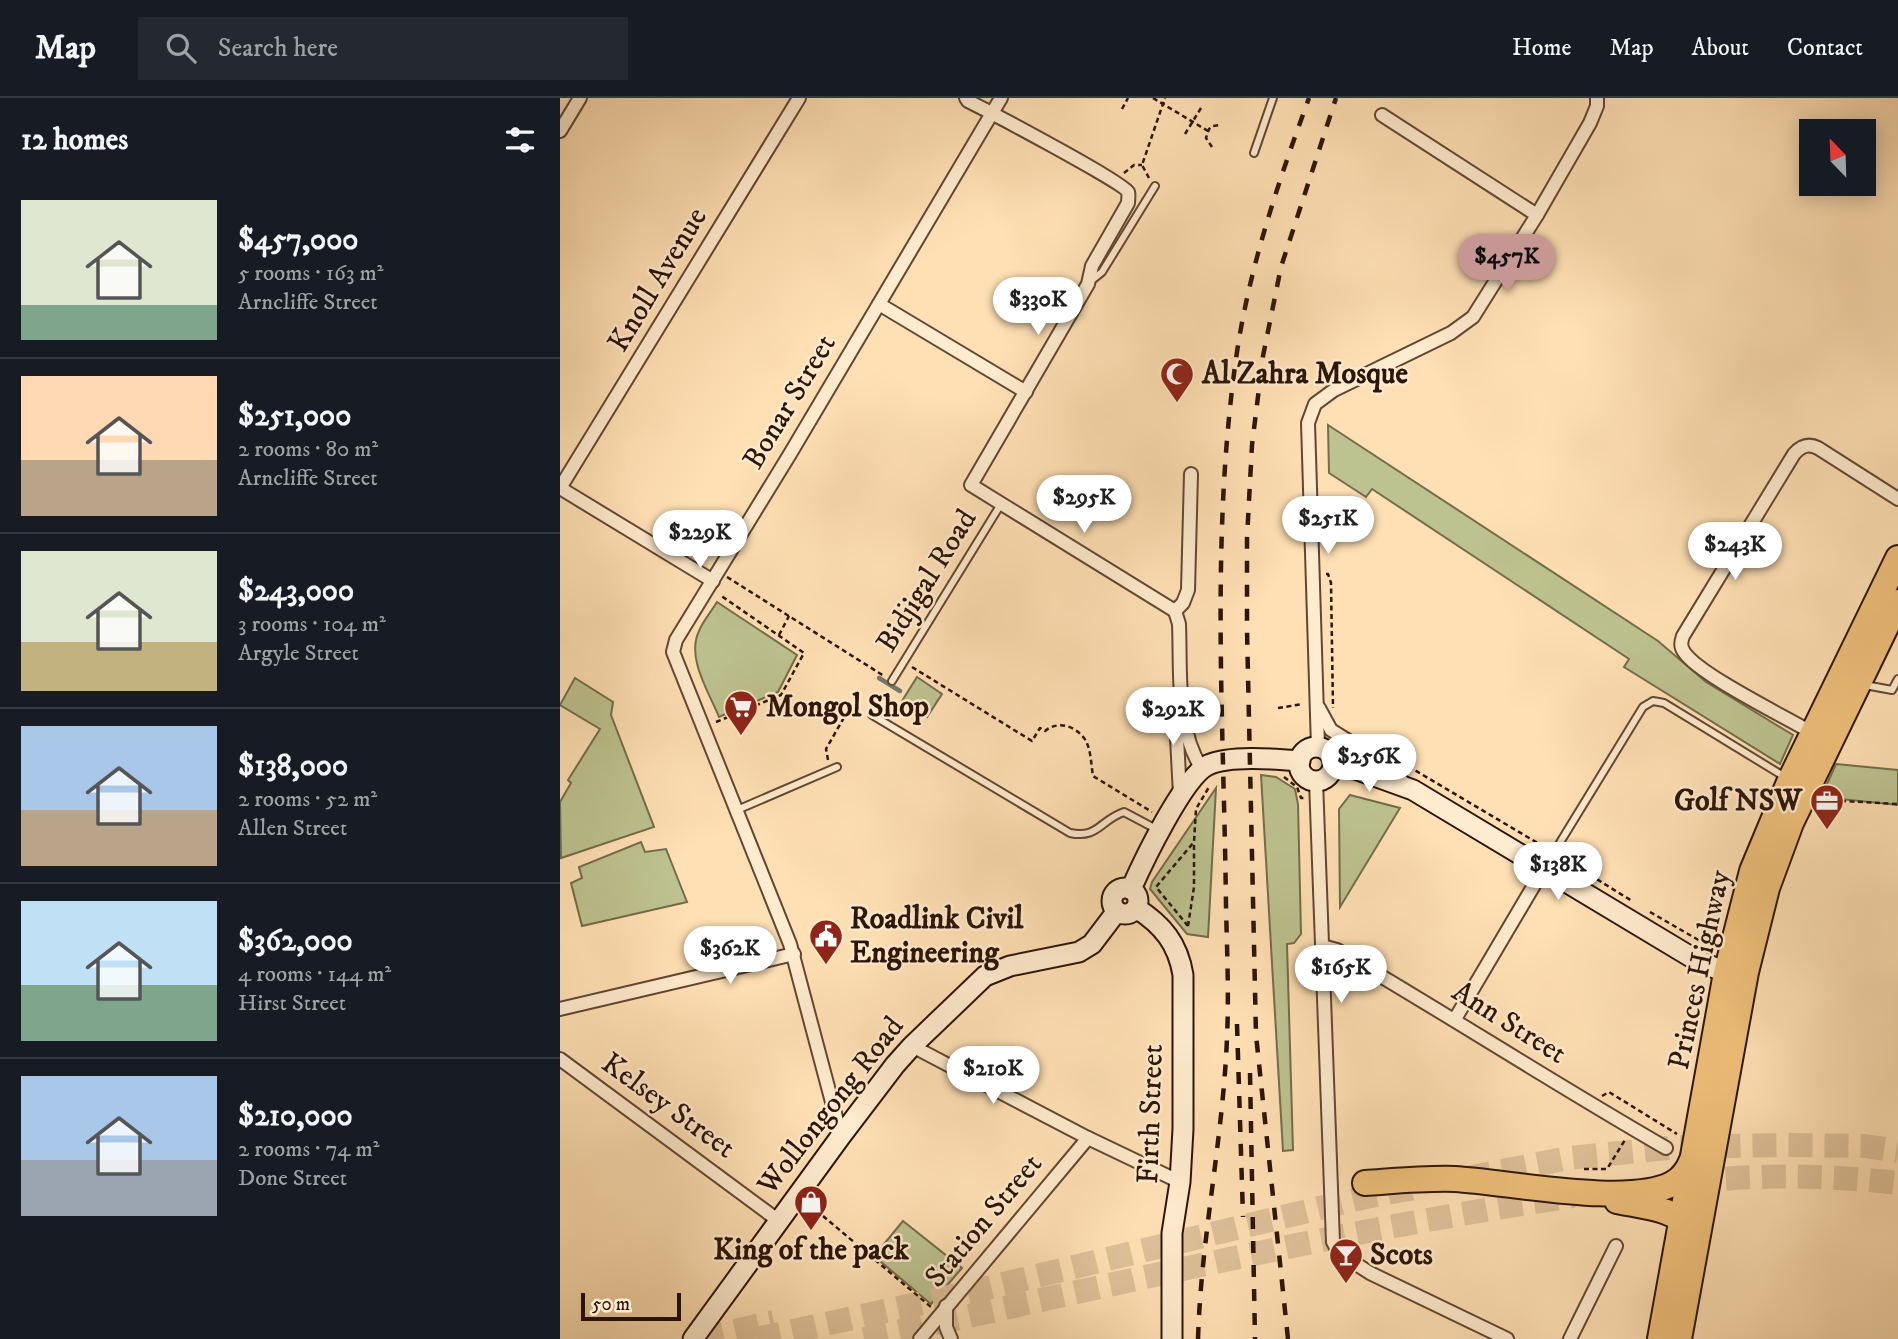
<!DOCTYPE html>
<html lang="en">
<head>
<meta charset="utf-8">
<style>
  :root { --surface:#171b24; --page:#242831; --text:#f1f3f6; --muted:#9ea1a6; --line:#363941; --accent:#c59692 }
  body { margin:0; font-family:"IM FELL DW Pica",serif; background:var(--page); color:var(--text); height:100vh; display:flex; flex-direction:column; font-size:26px; white-space:nowrap }
  * { box-sizing:border-box; margin:0 }
  p { font-size:23px; color:var(--muted) }
  .icon { flex:none; width:38px; height:38px; fill:none; stroke:currentColor; stroke-width:2; stroke-linecap:round; stroke-linejoin:round }
  .map { position:relative; flex:1; overflow:hidden }
  .panel { display:flex; flex-direction:column; background:var(--surface); width:560px }
  .panel>* { flex:none }
  .needle { width:46px; rotate:337deg }
  .tools { position:absolute; left:1239px; top:21px; display:grid; gap:14px }
  .tools a { display:grid; place-items:center; width:77px; height:77px; border-radius:0px; background:var(--surface); box-shadow:0 4px 18px #0003; font-size:35px }
  .scale { position:absolute; left:21px; bottom:18px; width:100px; box-sizing:border-box; padding-left:7px; border:4px solid #2c1408; border-top:0; font-size:19px; line-height:24px; white-space:nowrap; color:#2c1408; -webkit-text-stroke:5px #ffebce; paint-order:stroke }
  .price { position:absolute; translate:-50% -60px; padding:0 16px; border-radius:24px; background:#fff; color:#222; font-size:23px; line-height:46px; filter:drop-shadow(0 2px 4px #0008) }
  .price::after { content:''; position:absolute; left:50%; top:42px; width:21px; height:16px; margin-left:-10px; background:inherit; clip-path:polygon(0 0,100% 0,50% 100%) }
  .price.active { background:var(--accent); color:#111 }
  ul { padding:0; list-style:none }
  li { display:flex; align-items:center; gap:21px; height:175px; padding:0 21px }
  li+li { border-top:2px solid var(--line) }
  li span { display:grid; place-items:center; flex:none; width:196px; height:140px; border-radius:0px; color:#555 }
  li>.icon { margin-inline-start:auto }
  span .icon { width:84px; height:84px; fill:#fffc; stroke-width:1 }
  li b { font-size:30px }
  h2 { display:flex; justify-content:space-between; align-items:center; height:84px; padding:0 21px; font-size:30px }
  header { display:flex; align-items:center; gap:42px; box-sizing:border-box; height:98px; padding:0 35px; background:var(--surface); border-bottom:2px solid var(--line) }
  header strong { font-size:33px }
  nav { display:flex; gap:38px; margin-inline-start:auto; font-size:24px }
  .search { width:490px; height:63px; background:var(--page); display:flex; align-items:center; gap:18px; box-sizing:border-box; padding:0 24px; border-radius:0px; color:var(--muted); font-size:26px }
  main { display:flex; flex:1; min-height:0 }
  .map>svg:first-child { display:block }
  .green { fill:#bdc390; stroke:#746c4c; stroke-width:2 }
  .lines { fill:none; stroke-linecap:round; stroke-linejoin:round }
  .stream { stroke:#72796f; stroke-width:4.5 }
  .highway-tunnel { stroke:#dfc19a; stroke-width:24; stroke-dasharray:24 12; stroke-linecap:butt }
  .lane-casing { stroke:#614733; stroke-width:10 }
  .street-casing { stroke:#614733; stroke-width:16 }
  .secondary-casing { stroke:#2c1408; stroke-width:23 }
  .highway-casing { stroke:#2c1408; stroke-width:28 }
  .path { stroke:#2c1408; stroke-width:2.5; stroke-dasharray:5 3.5; stroke-linecap:butt }
  .lane { stroke:#ffebce; stroke-width:6 }
  .street { stroke:#ffebce; stroke-width:12 }
  .secondary { stroke:#ffebce; stroke-width:19 }
  .highway { stroke:#f0c07a; stroke-width:24 }
  .rail { stroke:#2c1408; stroke-width:4.5; stroke-dasharray:12 12; stroke-linecap:butt }
  .labels { text-anchor:middle; dominant-baseline:central; stroke-width:5; stroke-linejoin:round; paint-order:stroke }
  .street-label { font-size:30px; fill:#2c1408; stroke:#ffebce }
  .poi-label { font-size:30px; font-weight:bold; fill:#2c1408; stroke:#ffebce; text-anchor:start }
</style>
</head>
<body>
<header>
<strong>Map</strong>
<div class="search"><svg class="icon" aria-label="search" viewBox="0 0 24 24"><circle cx="10" cy="10" r="6"/><path d="M15 15l6 6"/></svg>Search here</div>
<nav><a>Home</a><a>Map</a><a>About</a><a>Contact</a></nav>
</header>
<main>
<section class="panel">
<h2>12 homes<svg class="icon" aria-label="filters" viewBox="0 0 24 24"><path d="M4 7h16M4 17h16"/><circle cx="9" cy="7" r="2"/><circle cx="15" cy="17" r="2"/></svg></h2>
<ul>
<li><span style="background:linear-gradient(#dfe7d0 75%,#7fa58c 0)"><svg class="icon" aria-label="home" viewBox="0 0 24 24"><path d="M3 11l9-7 9 7M6 9v11h12V9"/></svg></span><div><b>$457,000</b><p>5 rooms · 163 m²</p><p>Arncliffe Street</p></div></li>
<li><span style="background:linear-gradient(#ffd9b3 60%,#b9a48a 0)"><svg class="icon" aria-label="home" viewBox="0 0 24 24"><path d="M3 11l9-7 9 7M6 9v11h12V9"/></svg></span><div><b>$251,000</b><p>2 rooms · 80 m²</p><p>Arncliffe Street</p></div></li>
<li><span style="background:linear-gradient(#dfe7d0 65%,#c2b280 0)"><svg class="icon" aria-label="home" viewBox="0 0 24 24"><path d="M3 11l9-7 9 7M6 9v11h12V9"/></svg></span><div><b>$243,000</b><p>3 rooms · 104 m²</p><p>Argyle Street</p></div></li>
<li><span style="background:linear-gradient(#a9c7e8 60%,#b9a48a 0)"><svg class="icon" aria-label="home" viewBox="0 0 24 24"><path d="M3 11l9-7 9 7M6 9v11h12V9"/></svg></span><div><b>$138,000</b><p>2 rooms · 52 m²</p><p>Allen Street</p></div></li>
<li><span style="background:linear-gradient(#bfe0f5 60%,#7fa58c 0)"><svg class="icon" aria-label="home" viewBox="0 0 24 24"><path d="M3 11l9-7 9 7M6 9v11h12V9"/></svg></span><div><b>$362,000</b><p>4 rooms · 144 m²</p><p>Hirst Street</p></div></li>
<li><span style="background:linear-gradient(#a9c7e8 60%,#9aa5b1 0)"><svg class="icon" aria-label="home" viewBox="0 0 24 24"><path d="M3 11l9-7 9 7M6 9v11h12V9"/></svg></span><div><b>$210,000</b><p>2 rooms · 74 m²</p><p>Done Street</p></div></li>
</ul>
</section>
<div class="map">
<svg width="1338" height="1241" viewBox="0 0 1338 1241">
  <rect width="100%" height="100%" fill="#ffe0b4"/>
  <filter id="stains"><feTurbulence type="fractalNoise" baseFrequency=".00286" numOctaves="4"/><feColorMatrix values="0 0 0 0 .2 0 0 0 0 .09 0 0 0 0 .02 0 0 0 .5 -.17"/></filter>
  <radialGradient id="worn" r=".72"><stop offset=".6" stop-color="#630" stop-opacity="0"/><stop offset="1" stop-color="#630" stop-opacity=".3"/></radialGradient>
  <!-- green -->
  <g class="green">
    <path d="M768 327 1098 543 1146 584 1233 637 1220 666 1064 569 1069 561 812 391 806 399 769 375Z"/>
    <path d="M157 504 237 557 218 594 159 619C149 594 126 560 139 533 143 523 151 514 157 504Z"/>
    <path d="M357 579 382 596 367 619 342 603Z"/>
    <path d="M15 580 53 604 51 617 94 729 1 760 0 704 11 685 8 682 40 631 0 607Z"/>
    <path d="M1276 666 1338 672V707L1261 699Z"/>
    <path d="M701 677 716 679 735 691 738 706 741 836 734 845 727 846 733 1052 723 1053Z"/>
    <path d="M656 690 648 839 627 836 590 791 592 784Z"/>
    <path d="M790 697 840 710 780 809 779 711Z"/>
    <path d="M81 744 85 754 106 751 127 804 22 828 11 785 22 780 19 769Z"/>
    <path d="M343 1123 402 1170 371 1206 314 1158Z"/>
  </g>
  <g class="lines">
    <!-- stream -->
    <path class="stream" d="M319 580 340 593"/>
    <!-- highway-tunnel -->
    <g class="highway-tunnel">
      <path d="M907 1080 1009 1060 1118 1049 1225 1047 1305 1048 1338 1053"/>
      <path d="M1130 1084C1200 1076 1268 1077 1338 1085"/>
      <path d="M140 1241 214 1224"/>
      <path d="M197 1241 389 1199 806 1099 854 1090"/>
      <path d="M304 1241C540 1190 775 1133 1014 1098"/>
    </g>
    <!-- lane casing -->
    <g class="lane-casing">
      <g id="lane">
        <path d="M694 55 713 0"/>
        <path d="M532 182 542 174 595 88"/>
        <path d="M332 583 441 406"/>
        <path d="M1305 587 1332 592 1338 581"/>
        <path d="M312 617 510 735C538 741 540 722 564 714L598 732"/>
        <path d="M177 712 277 669"/>
        <path d="M985 769 1083 609 1093 603 1104 605 1225 679"/>
      </g>
    </g>
    <!-- street casing -->
    <g class="street-casing">
      <g id="street">
        <path d="M406 0 408 3C428 13 563 84 568 94 569 98 568 101 568 105L532 168 528 186 411 387 615 513"/>
        <path d="M822 17 977 117"/>
        <path d="M0 33 20 0"/>
        <path d="M319 206 466 294"/>
        <path d="M631 376 628 492 623 505 615 513 619 526C621 573 615 629 642 671"/>
        <path d="M153 483 0 390 239 0"/>
        <path d="M759 610 771 632 816 660 843 684"/>
        <path d="M1254 636C1226 619 1139 577 1124 554 1120 548 1121 544 1123 538L1234 356C1241 348 1248 345 1258 350L1338 401"/>
        <path d="M758 649 748 325 755 306 774 292 891 235 913 219 977 117 1030 25 1037 8V0"/>
        <path d="M756 683 773 1144 779 1155 810 1175 947 1241"/>
        <path d="M620 697 616 621 622 612"/>
        <path d="M762 848 777 852C888 917 995 986 1106 1050"/>
        <path d="M0 911 234 856"/>
        <path d="M895 921 983 772"/>
        <path d="M352 948 528 1040 620 1084"/>
        <path d="M0 961 219 1123"/>
        <path d="M281 1038 230 846 113 554 116 542 230 356 441 0"/>
        <path d="M386 1208V1229L391 1241"/>
        <path d="M360 1241 528 1040"/>
        <path d="M1010 1241 1056 1148"/>
      </g>
    </g>
    <!-- secondary casing -->
    <g class="secondary-casing">
      <g id="secondary">
        <circle cx="756" cy="666" r="17"/>
        <path d="M774 668 795 671 853 692 1131 859 1166 875"/>
        <circle cx="565" cy="803" r="13"/>
        <path d="M571 791C583 764 624 678 648 667 670 657 715 661 740 663"/>
        <path d="M576 810C603 827 618 846 623 877V1031L620 1084 612 1135V1241"/>
        <path d="M133 1241 281 1038 335 967 352 948 425 878 450 868 519 854 532 846 557 813"/>
      </g>
    </g>
    <!-- highway casing -->
    <g class="highway-casing">
      <g id="highway">
        <path d="M805 1085C835 1083 865 1080 895 1081 948 1084 1068 1109 1112 1086 1122 1081 1128 1072 1132 1062"/>
        <path d="M1057 1103C1079 1108 1118 1110 1131 1132"/>
        <path d="M1100 1241 1166 875 1192 773 1230 682 1338 460"/>
        <path d="M1119 1241 1186 874 1207 790 1231 725 1338 504"/>
      </g>
    </g>
    <!-- path -->
    <g class="path">
      <path d="M593 0 648 33"/>
      <path d="M562 11 568 0"/>
      <path d="M625 36 641 10"/>
      <path d="M652 49 646 40 649 31 653 28 661 27"/>
      <path d="M564 75 574 67H582"/>
      <path d="M589 80 582 67 605 0"/>
      <path d="M766 476H768L771 485 773 610"/>
      <path d="M167 479 324 578"/>
      <path d="M219 537 229 518"/>
      <path d="M352 569 472 643 480 630 485 633C498 622 517 628 526 643 531 653 531 666 533 678L592 714"/>
      <path d="M718 610 743 606"/>
      <path d="M156 624 221 597 244 555 160 497"/>
      <path d="M268 662 266 651 286 616 276 610"/>
      <path d="M841 664 986 750"/>
      <path d="M724 679 737 689 741 700H744"/>
      <path d="M1264 702 1338 706"/>
      <path d="M1001 759 1072 803"/>
      <path d="M1090 814 1154 851"/>
      <path d="M628 828 596 789 634 744 636 711 649 689"/>
      <path d="M628 828 634 789V744"/>
      <path d="M1042 998 1049 994 1117 1036"/>
      <path d="M1024 1071H1047L1065 1042"/>
      <path d="M250 1107 371 1209"/>
    </g>
    <!-- lane -->
    <use href="#lane" class="lane"/>
    <!-- street -->
    <use href="#street" class="street"/>
    <!-- secondary -->
    <use href="#secondary" class="secondary"/>
    <!-- highway -->
    <use href="#highway" class="highway"/>
    <!-- rail -->
    <g class="rail">
      <path d="M677 926 683 1119"/>
      <path d="M690 975 695 1241"/>
      <path d="M638 1241C641 1140 663 1041 667 940 669 896 667 852 666 808 664 624 650 437 677 254 690 167 719 82 749 0"/>
      <path d="M728 1241 696 937 687 532V440L692 347 703 258 721 169 776 0"/>
    </g>
  </g>
  <!-- icons -->
  <defs>
    <g id="mosque-pin" transform="scale(1.75)"><path d="M0 17L-7.5 6A9.5 9.5 0 1 1 7.5 6Z" fill="#8f2418" stroke="#ffebce"/><path d="M3.5-4.9A6 6 0 1 0 3.5 4.9A5 5 0 1 1 3.5-4.9Z" fill="#fff"/></g>
    <g id="supermarket-pin" transform="scale(1.75)"><path d="M0 17L-7.5 6A9.5 9.5 0 1 1 7.5 6Z" fill="#8f2418" stroke="#ffebce"/><path d="M-6-5.5h2.5l.6 2H6L4.5 2H-2.5L-4.4-4H-6ZM-1.5 3.2a1.3 1.3 0 1 0 .1 0ZM3 3.2a1.3 1.3 0 1 0 .1 0Z" fill="#fff"/></g>
    <g id="office-pin" transform="scale(1.75)"><path d="M0 17L-7.5 6A9.5 9.5 0 1 1 7.5 6Z" fill="#8f2418" stroke="#ffebce"/><path d="M-6-3h4V-5.5h4V-3h4V5H-6ZM-1-4.5V-3h2v-1.5ZM-6 0V1H6V0Z" fill="#fff"/></g>
    <g id="civic-pin" transform="scale(1.75)"><path d="M0 17L-7.5 6A9.5 9.5 0 1 1 7.5 6Z" fill="#8f2418" stroke="#ffebce"/><path d="M-.6-6.5H3V-4.5H.6V-3L4-1V1h2V6H-6V1h2V-1L-.6-3ZM-1.2 2.5V6h2.4V2.5Z" fill="#fff"/></g>
    <g id="shop-pin" transform="scale(1.75)"><path d="M0 17L-7.5 6A9.5 9.5 0 1 1 7.5 6Z" fill="#8f2418" stroke="#ffebce"/><path d="M-5-2.5h2.3a2.7 3.5 0 0 1 5.4 0H5L5.5 6h-11ZM-1.5-2.5h3a1.5 2.3 0 0 0-3 0Z" fill="#fff"/></g>
    <g id="bar-pin" transform="scale(1.75)"><path d="M0 17L-7.5 6A9.5 9.5 0 1 1 7.5 6Z" fill="#8f2418" stroke="#ffebce"/><path d="M-6-5H6L.8 .8V4.5H3.5V6h-7V4.5H-.8V.8Z" fill="#fff"/></g>
  </defs>
  <g fill-rule="evenodd">
    <use href="#mosque-pin" x="617" y="276"/>
    <use href="#supermarket-pin" x="181" y="609"/>
    <use href="#office-pin" x="1267" y="703"/>
    <use href="#civic-pin" x="266" y="838"/>
    <use href="#shop-pin" x="251" y="1104"/>
    <use href="#bar-pin" x="786" y="1157"/>
  </g>
  <g class="labels">
    <!-- street labels -->
    <g class="street-label">
      <text transform="translate(98 182) rotate(-59)">Knoll Avenue</text>
      <text transform="translate(230 304) rotate(-59)">Bonar Street</text>
      <text transform="translate(367 483) rotate(-58)">Bidjigal Road</text>
      <text transform="translate(1140 872) rotate(-78)">Princes Highway</text>
      <text transform="translate(949 925) rotate(32)">Ann Street</text>
      <text transform="translate(108 1008) rotate(36)">Kelsey Street</text>
      <text transform="translate(271 1008) rotate(-52)">Wollongong Road</text>
      <text transform="translate(591 1016) rotate(-88)">Firth Street</text>
      <text transform="translate(424 1123) rotate(-50)">Station Street</text>
    </g>
    <!-- poi labels -->
    <g class="poi-label">
      <text x="642" y="276">Al Zahra Mosque</text>
      <text x="206" y="609">Mongol Shop</text>
      <text x="1242" y="703" text-anchor="end">Golf NSW</text>
      <text x="290" y="821">Roadlink Civil<tspan x="290" dy="34">Engineering</tspan></text>
      <text x="251" y="1152" text-anchor="middle">King of the pack</text>
      <text x="810" y="1157">Scots</text>
    </g>
  </g>
  <rect width="100%" height="100%" filter="url(#stains)"/>
  <rect width="100%" height="100%" fill="url(#worn)"/>
</svg>
<div class="tools">
<a><svg class="needle" viewBox="-14 -14 28 28"><path d="M0-13l5 13h-10z" fill="#e53935"/><path d="M0 13l5-13h-10z" fill="#9ea1a6"/></svg></a>
</div>
<div class="scale">50 m</div>
<b class="price active" style="left:947px;top:196px">$457K</b>
<b class="price" style="left:478px;top:239px">$330K</b>
<b class="price" style="left:524px;top:437px">$295K</b>
<b class="price" style="left:768px;top:458px">$251K</b>
<b class="price" style="left:140px;top:472px">$229K</b>
<b class="price" style="left:1175px;top:484px">$243K</b>
<b class="price" style="left:613px;top:649px">$292K</b>
<b class="price" style="left:809px;top:696px">$256K</b>
<b class="price" style="left:998px;top:804px">$138K</b>
<b class="price" style="left:170px;top:888px">$362K</b>
<b class="price" style="left:781px;top:907px">$165K</b>
<b class="price" style="left:433px;top:1008px">$210K</b>
</div>
</main>
</body>
</html>
